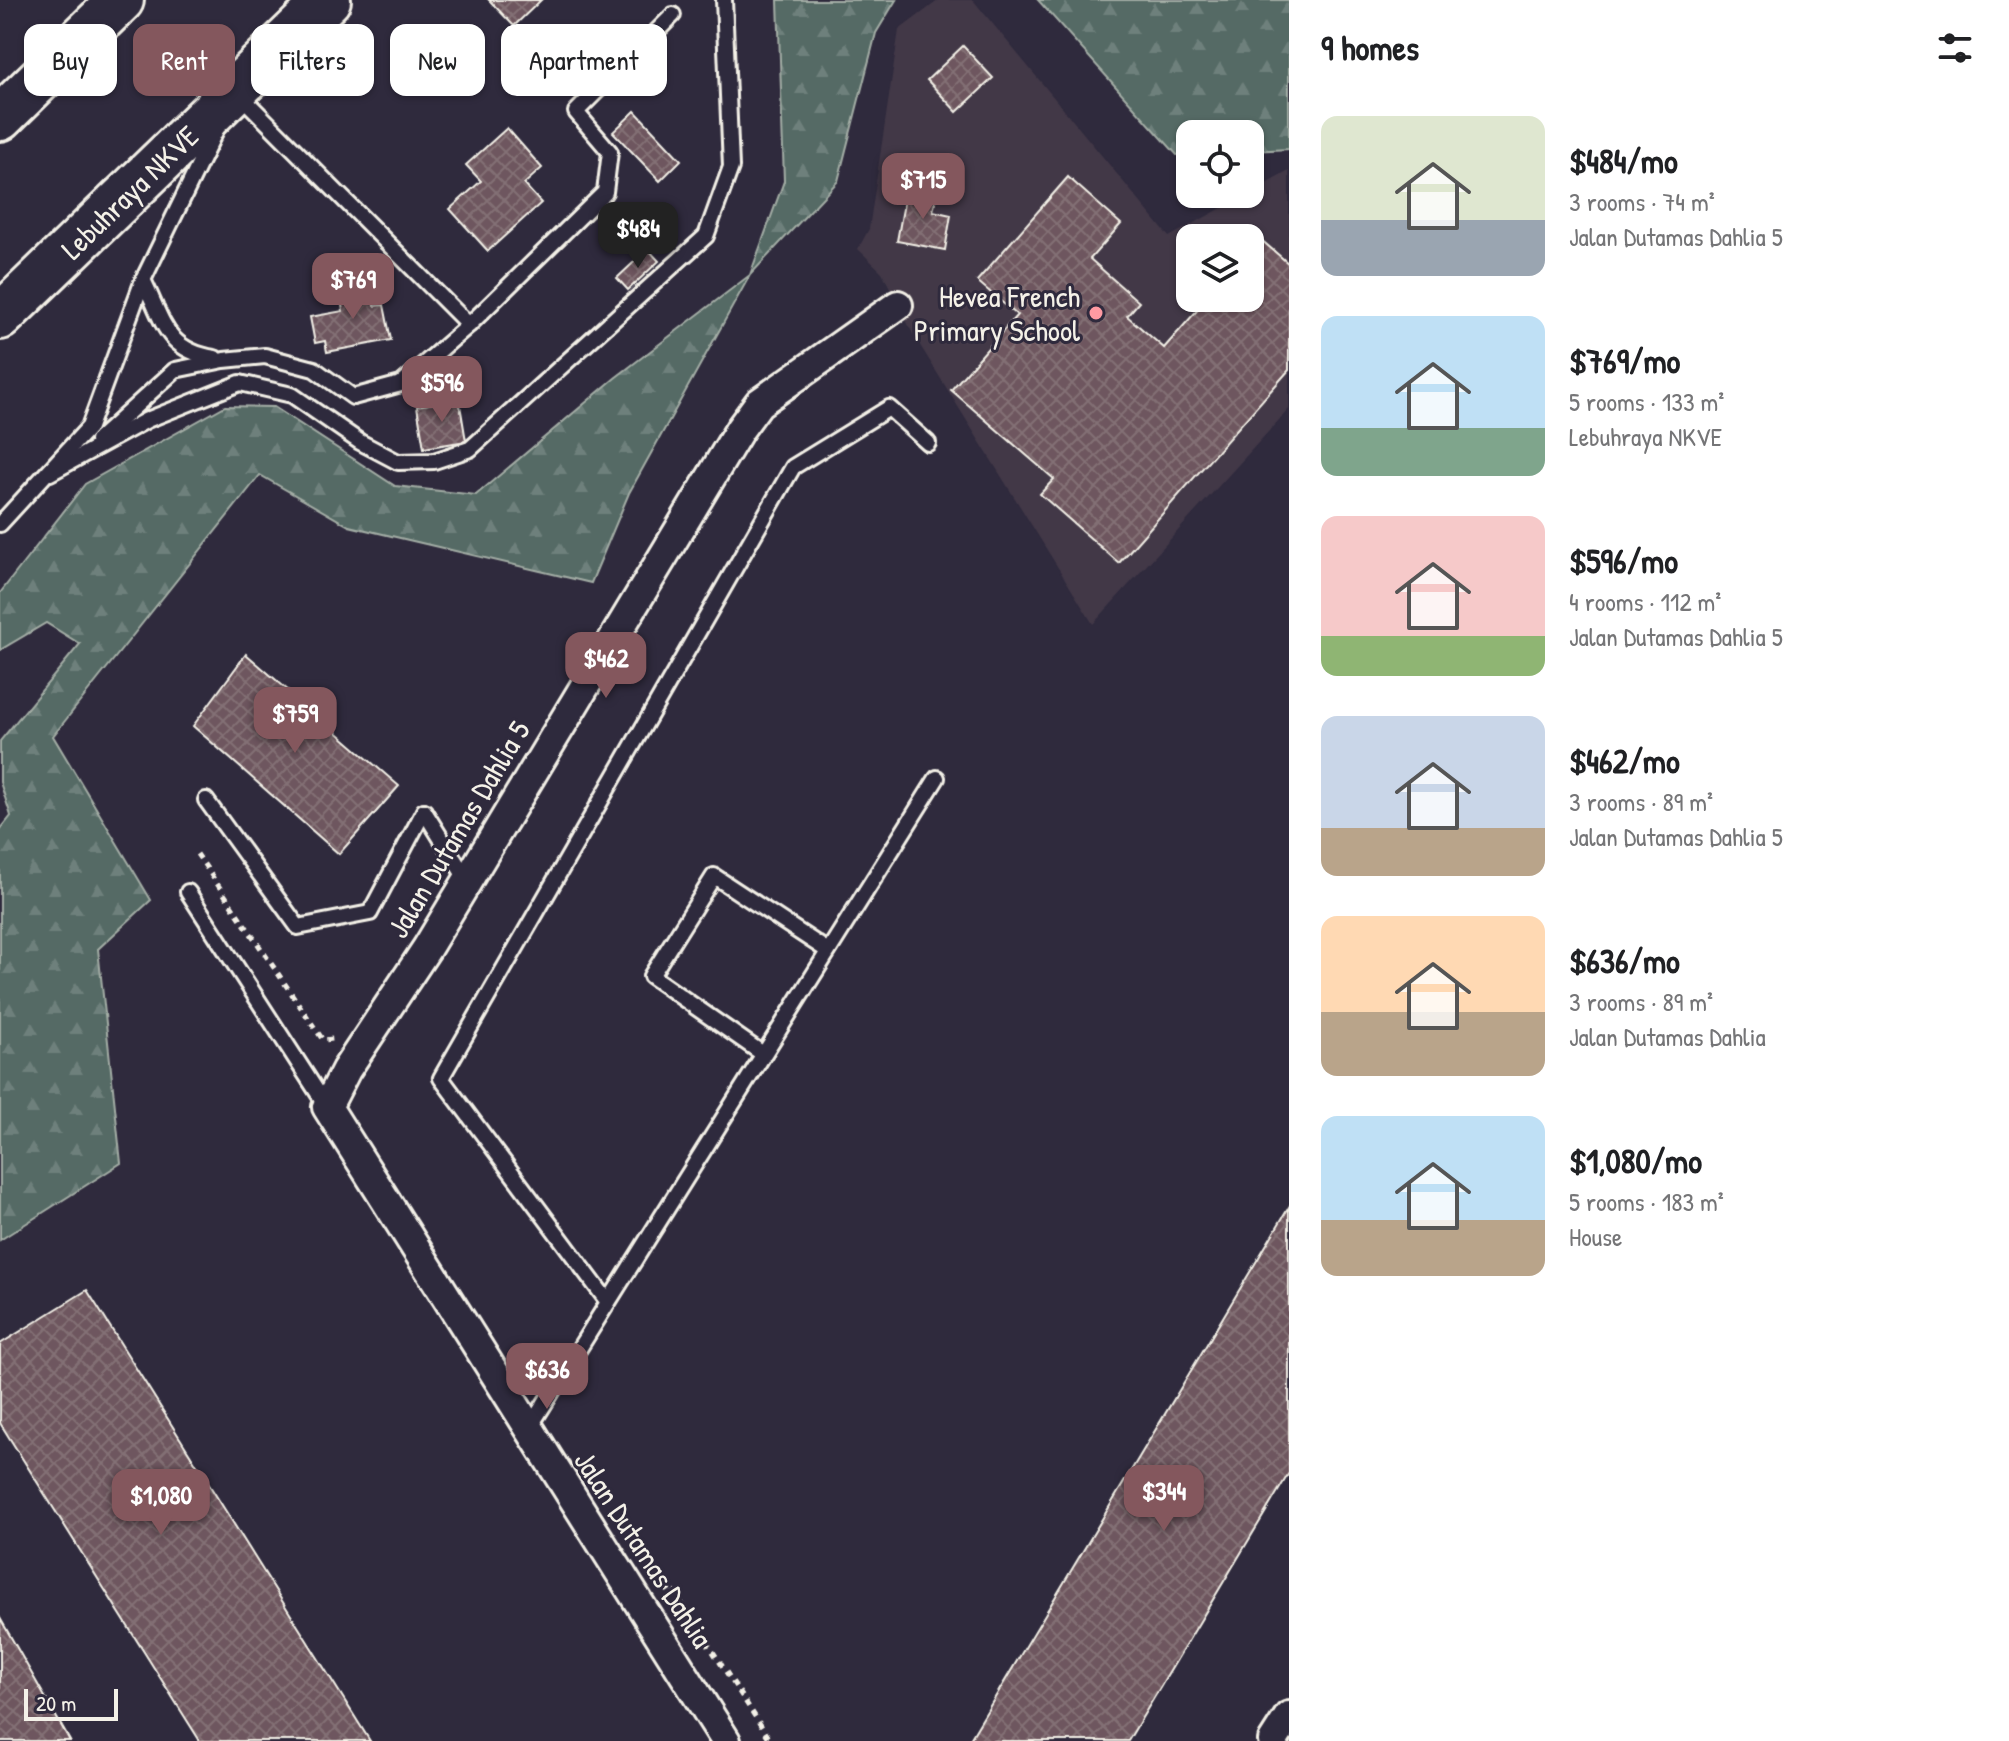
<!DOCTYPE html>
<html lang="en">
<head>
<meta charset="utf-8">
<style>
  :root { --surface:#fff; --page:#f6f6f6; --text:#202124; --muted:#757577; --accent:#84575d }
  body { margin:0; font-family:"Patrick Hand",sans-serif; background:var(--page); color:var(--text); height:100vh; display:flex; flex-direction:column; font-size:30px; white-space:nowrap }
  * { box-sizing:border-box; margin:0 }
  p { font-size:26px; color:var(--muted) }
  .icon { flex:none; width:44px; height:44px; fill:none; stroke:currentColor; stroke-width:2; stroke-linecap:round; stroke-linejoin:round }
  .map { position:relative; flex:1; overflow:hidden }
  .side { display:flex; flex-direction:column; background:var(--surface); width:720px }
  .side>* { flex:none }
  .top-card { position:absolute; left:24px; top:24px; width:760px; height:72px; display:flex; gap:16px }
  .tools { position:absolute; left:1176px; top:120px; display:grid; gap:16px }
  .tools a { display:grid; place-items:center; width:88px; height:88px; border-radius:16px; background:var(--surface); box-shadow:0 2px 6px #0004; font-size:40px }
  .scale { position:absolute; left:24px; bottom:20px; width:94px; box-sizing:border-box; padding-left:8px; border:4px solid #f4f1e8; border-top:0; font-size:22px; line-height:28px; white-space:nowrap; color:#f4f1e8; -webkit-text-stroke:6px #2f2a3d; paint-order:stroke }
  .price { position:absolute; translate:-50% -68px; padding:0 18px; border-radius:16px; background:var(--accent); color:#fff; font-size:26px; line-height:52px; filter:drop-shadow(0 2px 4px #0008) }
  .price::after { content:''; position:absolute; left:50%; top:48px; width:24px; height:18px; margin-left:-12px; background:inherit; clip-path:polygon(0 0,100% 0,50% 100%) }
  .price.on { background:#222; color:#fff }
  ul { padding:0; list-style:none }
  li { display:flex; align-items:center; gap:24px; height:200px; padding:0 32px }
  li span { display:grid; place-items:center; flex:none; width:224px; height:160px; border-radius:16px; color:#555 }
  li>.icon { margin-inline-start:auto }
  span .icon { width:96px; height:96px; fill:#fffc; stroke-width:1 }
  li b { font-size:34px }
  h2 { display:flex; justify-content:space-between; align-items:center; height:96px; padding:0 32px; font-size:34px }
  .tag { padding:0 28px; border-radius:16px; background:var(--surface); box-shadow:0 2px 6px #0004; font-size:28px; line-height:72px }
  .tag.on { background:var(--accent); color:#fff }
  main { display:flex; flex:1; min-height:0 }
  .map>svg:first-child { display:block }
  .built { fill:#423847; fill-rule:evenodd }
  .forest { fill:url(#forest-firs); stroke:#a4aea6; stroke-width:2 }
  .building { fill:url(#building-cross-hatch); stroke:#f4f1e8; stroke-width:2 }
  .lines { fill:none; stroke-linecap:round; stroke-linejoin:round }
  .lane-casing { stroke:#f4f1e8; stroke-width:20 }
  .street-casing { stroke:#f4f1e8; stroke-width:34 }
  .highway-casing { stroke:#f4f1e8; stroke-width:50 }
  .path { stroke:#f4f1e8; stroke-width:5; stroke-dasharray:6 6; stroke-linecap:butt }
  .lane { stroke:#2f2a3d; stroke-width:14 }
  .street { stroke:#2f2a3d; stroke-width:28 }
  .highway { stroke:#2f2a3d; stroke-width:44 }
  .poi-dot { fill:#ff9aa2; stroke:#2f2a3d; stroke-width:3 }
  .labels { text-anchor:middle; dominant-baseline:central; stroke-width:6; stroke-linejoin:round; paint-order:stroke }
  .street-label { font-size:30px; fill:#f4f1e8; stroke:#2f2a3d }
  .poi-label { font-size:30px; fill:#f4f1e8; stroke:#2f2a3d; text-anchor:end }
</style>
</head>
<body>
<main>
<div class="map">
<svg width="1289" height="1741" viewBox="0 0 1289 1741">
  <defs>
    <pattern id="forest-firs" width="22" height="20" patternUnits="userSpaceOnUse" patternTransform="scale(2)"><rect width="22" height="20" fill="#556a65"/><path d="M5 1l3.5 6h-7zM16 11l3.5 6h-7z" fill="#6e807b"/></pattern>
    <pattern id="building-cross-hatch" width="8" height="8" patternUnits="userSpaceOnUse" patternTransform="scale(2)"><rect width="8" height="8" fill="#6e575e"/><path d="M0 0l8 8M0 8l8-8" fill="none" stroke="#837075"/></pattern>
  </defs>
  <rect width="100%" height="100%" fill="#2f2a3d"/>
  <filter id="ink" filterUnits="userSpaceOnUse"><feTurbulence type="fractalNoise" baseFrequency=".0125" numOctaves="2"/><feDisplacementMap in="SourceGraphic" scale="16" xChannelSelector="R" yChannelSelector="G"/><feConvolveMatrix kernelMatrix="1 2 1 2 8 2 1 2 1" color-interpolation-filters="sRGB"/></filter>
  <g filter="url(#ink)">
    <!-- built -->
    <path class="built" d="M939 0H973L1169 237 1289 171V409L1093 624 913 334 882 272 858 249 869 229 899 30ZM1190 238H1250V298H1190Z"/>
    <!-- forest -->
    <g class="forest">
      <path d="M778 0H896L876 33 838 181 750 275 629 493 591 583 349 526 260 475 53 736 151 900 98 949 121 1163 0 1240V830L11 816 0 782V741L80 644 46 623 0 650V593L85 484 225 406 274 407 395 486 476 495 615 378 750 275 784 181Z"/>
      <path d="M1038 0H1289V149L1250 151V134H1190V154L1177 155Z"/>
    </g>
    <!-- building -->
    <g class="building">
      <path d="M489 0H541L514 26Z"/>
      <path d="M963 46 993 78 957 112 927 80Z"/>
      <path d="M635 111 681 160 660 181 613 132Z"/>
      <path d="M507 128 542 168 524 184 541 203 488 251 450 209 481 181 466 165Z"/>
      <path d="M1068 177 1121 224 1090 259 1139 302 1127 316 1164 348 1208 298H1250V250L1260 239 1289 264V370L1119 563 1040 494 1054 479 951 390 1017 315 977 281Z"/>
      <path d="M907 187 937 193 933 211 951 215 945 250 897 241Z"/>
      <path d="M648 249 659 261 628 290 617 278Z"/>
      <path d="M369 281 374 306 384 305 391 340 327 352 325 341 315 343 310 317 343 311 339 287Z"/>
      <path d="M459 399 466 441 424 448 417 406Z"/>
      <path d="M246 654 399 786 339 854 193 726Z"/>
      <path d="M1289 1207V1473L1128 1741H969Z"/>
      <path d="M87 1290 370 1741H200L0 1423V1344Z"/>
      <path d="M0 1618 70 1741H0Z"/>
    </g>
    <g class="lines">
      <!-- lane casing -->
      <g class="lane-casing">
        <g id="lane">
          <path d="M238 93 469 325"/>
          <path d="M143 280C164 322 165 350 215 358"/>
          <path d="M97 441 175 370 224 360 265 356 314 369 353 397 401 384 469 325 605 192 610 152 576 112 673 15"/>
          <path d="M50 473 147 420 240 383 292 395 360 442 398 462 434 461 470 449 706 236 731 167 724 0"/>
          <path d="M0 524 89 427 143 280 216 130"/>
          <path d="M206 800 298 927 370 913 424 811"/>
          <path d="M424 811 467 880"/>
          <path d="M188 892 327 1107"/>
          <path d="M763 1054 651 976 714 876 828 951"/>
          <path d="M608 1302 441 1078 793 467 889 408 928 443"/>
          <path d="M528 1430 937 778"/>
        </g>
      </g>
      <!-- street casing -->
      <g class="street-casing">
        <g id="street">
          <path d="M726 1741 327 1107 346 1070 427 948 740 429 759 403 898 305"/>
          <path d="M1273 1741 1289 1716"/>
        </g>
      </g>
      <!-- highway casing -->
      <g class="highway-casing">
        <g id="highway">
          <path d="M0 118 121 0"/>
          <path id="s1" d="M0 317 328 0"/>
        </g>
      </g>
      <!-- path -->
      <g class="path">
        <path d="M197 854 323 1040 333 1039"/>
        <path d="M665 1591 671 1587 771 1741"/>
      </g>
      <!-- lane -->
      <use href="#lane" class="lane"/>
      <!-- street -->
      <use href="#street" class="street"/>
      <!-- highway -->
      <use href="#highway" class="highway"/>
    </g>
  </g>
  <!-- markers -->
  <circle class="poi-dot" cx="1096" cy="313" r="8"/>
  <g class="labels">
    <!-- street labels -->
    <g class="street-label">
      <text stroke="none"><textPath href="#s1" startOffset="180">Lebuhraya NKVE</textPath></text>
      <text transform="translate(458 829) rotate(-59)">Jalan Dutamas Dahlia 5</text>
      <text transform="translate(644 1549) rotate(57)">Jalan Dutamas Dahlia</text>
    </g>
    <!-- poi labels -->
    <g class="poi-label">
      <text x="1080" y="296">Hevea French<tspan x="1080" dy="34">Primary School</tspan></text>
    </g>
  </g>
</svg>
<div class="tools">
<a><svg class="icon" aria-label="locate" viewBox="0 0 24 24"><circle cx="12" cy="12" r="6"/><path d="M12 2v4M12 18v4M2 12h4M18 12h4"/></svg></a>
<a><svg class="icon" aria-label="layers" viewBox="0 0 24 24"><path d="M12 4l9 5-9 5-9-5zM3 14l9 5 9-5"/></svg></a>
</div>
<div class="scale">20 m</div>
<b class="price" style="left:923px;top:221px">$715</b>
<b class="price on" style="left:638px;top:270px">$484</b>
<b class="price" style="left:353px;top:321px">$769</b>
<b class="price" style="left:442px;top:424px">$596</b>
<b class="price" style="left:606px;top:700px">$462</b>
<b class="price" style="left:295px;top:755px">$759</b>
<b class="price" style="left:547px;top:1411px">$636</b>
<b class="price" style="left:1164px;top:1533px">$344</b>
<b class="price" style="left:161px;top:1537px">$1,080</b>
<div class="top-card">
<a class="tag">Buy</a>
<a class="tag on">Rent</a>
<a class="tag">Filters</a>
<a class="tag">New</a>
<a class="tag">Apartment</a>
</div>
</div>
<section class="side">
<h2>9 homes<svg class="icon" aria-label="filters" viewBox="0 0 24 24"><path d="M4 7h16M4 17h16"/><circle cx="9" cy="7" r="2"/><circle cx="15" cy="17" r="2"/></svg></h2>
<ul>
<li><span style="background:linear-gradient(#dfe7d0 65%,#9aa5b1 0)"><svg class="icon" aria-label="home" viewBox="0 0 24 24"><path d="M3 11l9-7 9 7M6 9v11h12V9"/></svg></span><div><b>$484/mo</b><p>3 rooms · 74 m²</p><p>Jalan Dutamas Dahlia 5</p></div></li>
<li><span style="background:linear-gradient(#bfe0f5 70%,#7fa58c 0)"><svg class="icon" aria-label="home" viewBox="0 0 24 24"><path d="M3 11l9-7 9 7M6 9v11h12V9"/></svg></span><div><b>$769/mo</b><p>5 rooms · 133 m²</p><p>Lebuhraya NKVE</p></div></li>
<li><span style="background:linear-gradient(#f6c9c9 75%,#8fb573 0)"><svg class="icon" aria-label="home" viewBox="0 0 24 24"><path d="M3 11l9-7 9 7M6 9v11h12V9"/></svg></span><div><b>$596/mo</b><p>4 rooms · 112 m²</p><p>Jalan Dutamas Dahlia 5</p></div></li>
<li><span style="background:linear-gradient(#c9d6e8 70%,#b9a48a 0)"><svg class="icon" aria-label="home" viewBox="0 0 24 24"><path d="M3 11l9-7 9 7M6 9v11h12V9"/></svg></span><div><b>$462/mo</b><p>3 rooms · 89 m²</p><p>Jalan Dutamas Dahlia 5</p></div></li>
<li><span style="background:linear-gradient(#ffd9b3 60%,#b9a48a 0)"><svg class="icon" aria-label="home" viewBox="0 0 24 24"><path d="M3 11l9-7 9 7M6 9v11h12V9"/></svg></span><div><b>$636/mo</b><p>3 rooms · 89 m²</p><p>Jalan Dutamas Dahlia</p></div></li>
<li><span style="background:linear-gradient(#bfe0f5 65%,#b9a48a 0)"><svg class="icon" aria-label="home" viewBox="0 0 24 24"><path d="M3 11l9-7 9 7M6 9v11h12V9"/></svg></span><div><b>$1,080/mo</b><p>5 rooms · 183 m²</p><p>House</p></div></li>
</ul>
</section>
</main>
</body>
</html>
